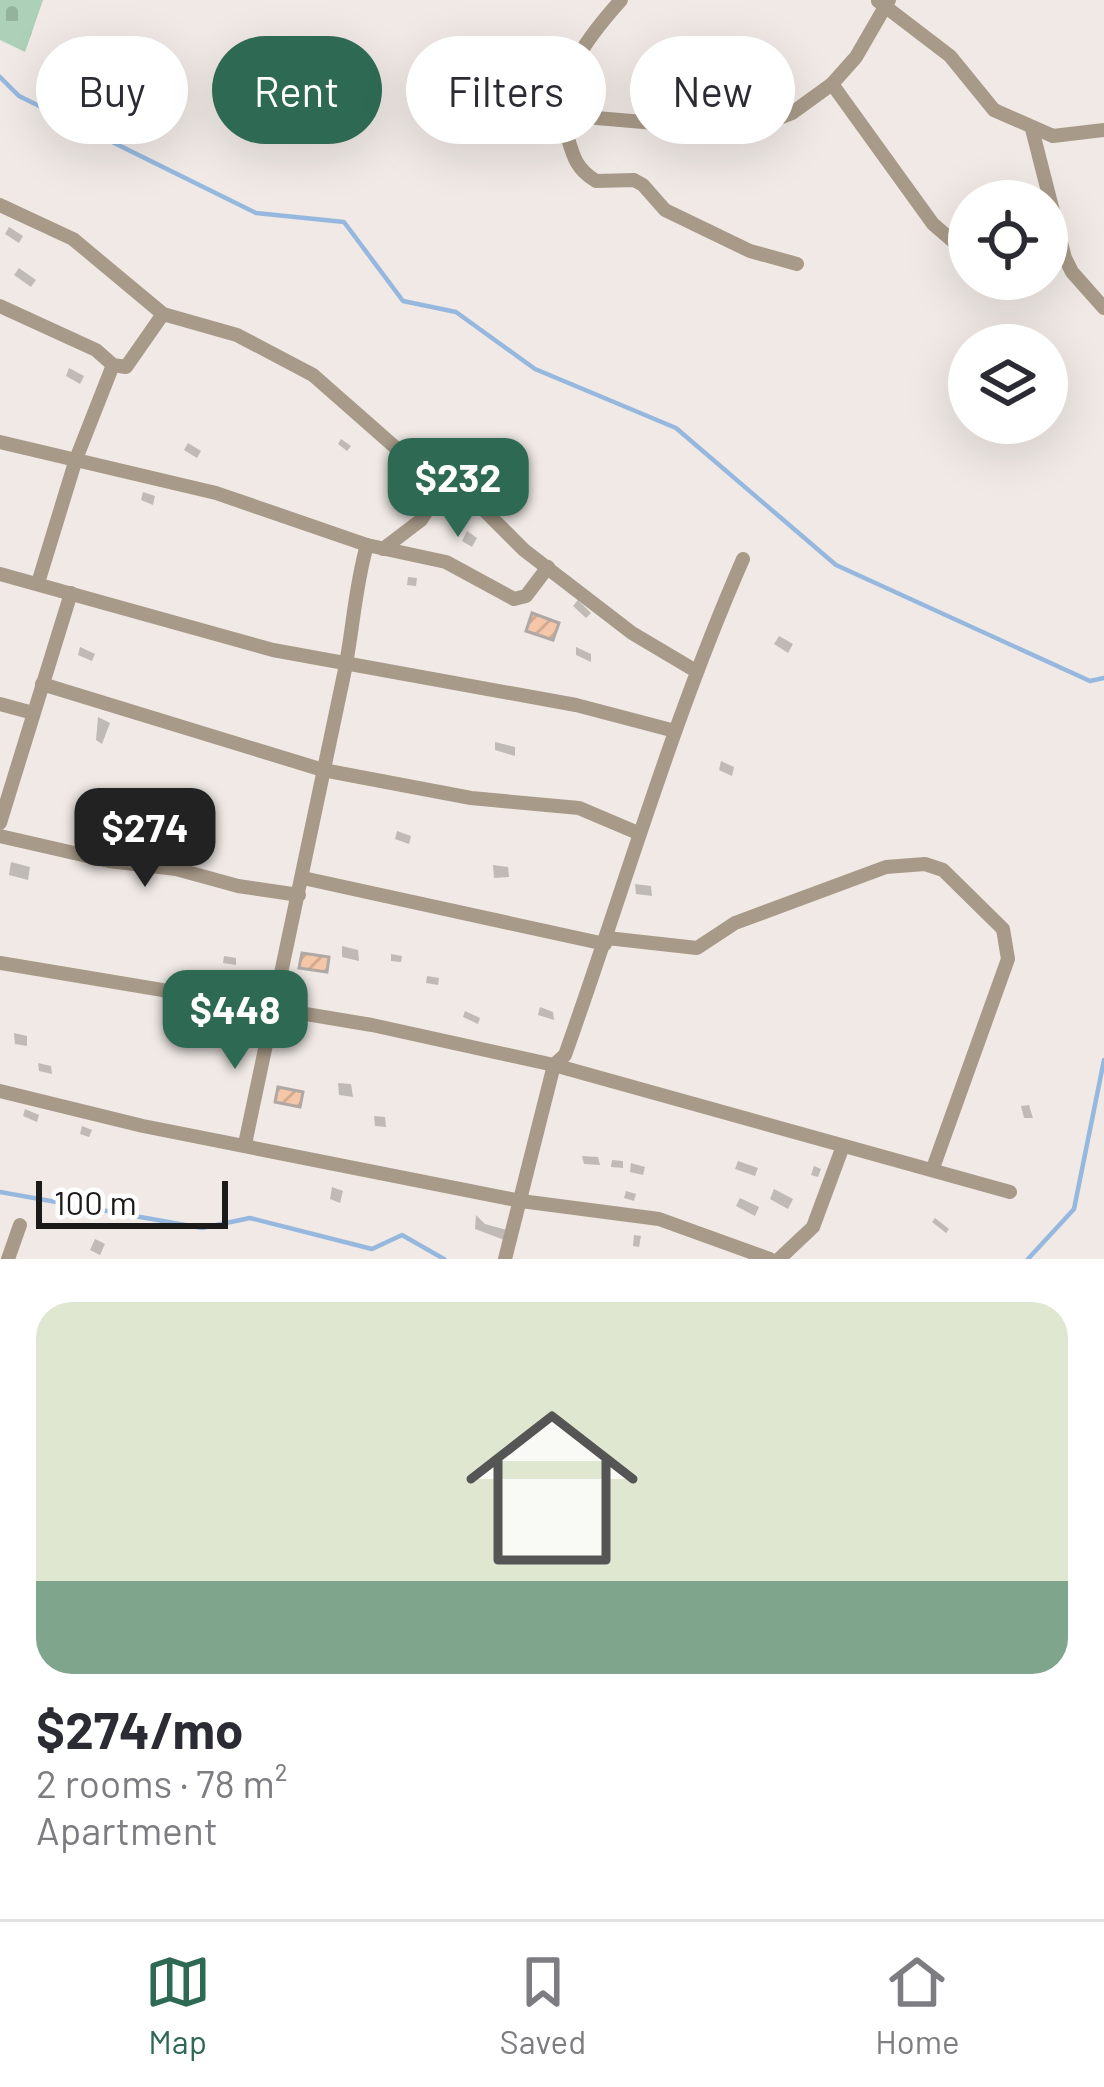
<!DOCTYPE html>
<html lang="en">
<head>
<meta charset="utf-8">
<style>
  :root { --surface:#fff; --page:#f7f7f7; --text:#2b2b33; --muted:#7c7c81; --line:#e1e1e2; --accent:#2e6954 }
  body { margin:0; font-family:Barlow,sans-serif; background:var(--page); color:var(--text); height:100vh; display:flex; flex-direction:column; font-size:45px; white-space:nowrap }
  * { box-sizing:border-box; margin:0 }
  p { font-size:39px; color:var(--muted) }
  .icon { flex:none; width:66px; height:66px; fill:none; stroke:currentColor; stroke-width:2; stroke-linecap:round; stroke-linejoin:round }
  .map { position:relative; height:1259px; overflow:hidden }
  .side { display:flex; flex-direction:column; background:var(--surface); flex:1 }
  .side>* { flex:none }
  .top-card { position:absolute; left:36px; top:36px; width:1032px; height:108px; display:flex; gap:24px }
  .tools { position:absolute; left:948px; top:180px; display:grid; gap:24px }
  .tools a { display:grid; place-items:center; width:120px; height:120px; border-radius:50%; background:var(--surface); box-shadow:0 12px 48px #0002; font-size:60px }
  .scale { position:absolute; left:36px; bottom:30px; width:192px; box-sizing:border-box; padding-left:12px; border:6px solid #1c1a18; border-top:0; font-size:33px; line-height:42px; white-space:nowrap; color:#1c1a18; -webkit-text-stroke:9px #fff; paint-order:stroke }
  .price { position:absolute; translate:-50% -102px; padding:0 27px; border-radius:24px; background:var(--accent); color:#fff; font-size:39px; line-height:78px; filter:drop-shadow(0 3px 6px #0008) }
  .price::after { content:''; position:absolute; left:50%; top:72px; width:36px; height:27px; margin-left:-18px; background:inherit; clip-path:polygon(0 0,100% 0,50% 100%) }
  .price.active { background:#222; color:#fff }
  ul { padding:0; list-style:none }
  li { display:grid; align-content:center; gap:24px; height:636px; padding:0 36px }
  li+li { border-top:3px solid var(--line) }
  li span { display:grid; place-items:center; height:372px; border-radius:36px; color:#555 }
  li>.icon { margin-inline-start:auto }
  span .icon { width:216px; height:216px; fill:#fffc; stroke-width:1 }
  li b { font-size:51px }
  .chip { padding:0 42px; border-radius:54px; background:var(--surface); box-shadow:0 12px 48px #0002; font-size:42px; line-height:108px }
  .chip.active { background:var(--accent); color:#fff }
  .tabs { display:flex; justify-content:space-around; align-items:center; height:168px; border-top:3px solid var(--line); background:var(--surface); font-size:33px; color:var(--muted) }
  .tabs a { display:grid; justify-items:center; gap:6px }
  .tabs .active { color:var(--accent) }
  .map>svg:first-child { display:block }
  .cemetery { fill:url(#cemetery-stones) }
  .shadow { fill:#0003 }
  .lines { fill:none; stroke-linecap:round; stroke-linejoin:round }
  .stream { stroke:#96b8df; stroke-width:4.5 }
  .building { fill:url(#building-hatch); stroke:#afa8a4; stroke-width:3 }
  .minor { stroke:#a89a88; stroke-width:14 }
</style>
</head>
<body>
<div class="map">
<svg width="1104" height="1259" viewBox="0 0 1104 1259">
  <defs>
    <pattern id="cemetery-stones" width="16" height="16" patternUnits="userSpaceOnUse" patternTransform="scale(3)"><rect width="16" height="16" fill="#add1b8"/><path d="M2 7V4a2 2 0 0 1 4 0v3zM10 15v-3a2 2 0 0 1 4 0v3z" fill="#94b39d"/></pattern>
    <pattern id="building-hatch" width="6" height="6" patternUnits="userSpaceOnUse" patternTransform="scale(3)"><rect width="6" height="6" fill="#f5c7a8"/><path d="M-1 1l2-2M0 6l6-6M5 7l2-2" fill="none" stroke="#d1aa90"/></pattern>
  </defs>
  <rect width="100%" height="100%" fill="#f0e9e5"/>
  <!-- cemetery -->
  <path class="cemetery" d="M0 0H43L25 52 0 40Z"/>
  <!-- shadow -->
  <g class="shadow">
    <path d="M9 227 23 236 19 243 5 234Z"/>
    <path d="M19 268 36 280 31 287 14 275Z"/>
    <path d="M69 368 84 376 80 384 66 376Z"/>
    <path d="M341 439 351 446 347 451 338 444Z"/>
    <path d="M188 443 201 451 197 458 184 450Z"/>
    <path d="M489 470 503 480 496 491 482 481Z"/>
    <path d="M143 492 155 496 153 505 141 500Z"/>
    <path d="M467 531 477 538 472 547 462 541Z"/>
    <path d="M408 577 417 578 416 586 407 585Z"/>
    <path d="M578 600 591 613 586 618 573 606Z"/>
    <path d="M779 636 793 644 788 653 774 644Z"/>
    <path d="M80 647 95 654 92 661 78 655Z"/>
    <path d="M576 647 591 654V662L576 655Z"/>
    <path d="M98 717 110 723 102 744 96 740Z"/>
    <path d="M495 742 515 747V756L495 750Z"/>
    <path d="M721 761 734 767 732 776 719 770Z"/>
    <path d="M397 831 411 836 409 844 395 839Z"/>
    <path d="M11 862 30 867 28 880 9 875Z"/>
    <path d="M493 865 508 867 509 877 494 878Z"/>
    <path d="M635 884 651 886 652 896 636 894Z"/>
    <path d="M342 946 358 950 359 961 342 957Z"/>
    <path d="M391 954 402 956 401 962 391 961Z"/>
    <path d="M224 956 236 958V965L223 963Z"/>
    <path d="M427 976 439 978 438 985 426 983Z"/>
    <path d="M540 1007 553 1012 554 1020 538 1015Z"/>
    <path d="M465 1011 480 1018 478 1024 463 1017Z"/>
    <path d="M14 1033 27 1036V1046L15 1044Z"/>
    <path d="M38 1063 51 1066 52 1074 39 1071Z"/>
    <path d="M338 1083 351 1084 353 1097 339 1095Z"/>
    <path d="M1029 1105 1033 1118H1024L1021 1106Z"/>
    <path d="M25 1109 39 1115 37 1122 23 1116Z"/>
    <path d="M374 1116 385 1117 386 1127 375 1126Z"/>
    <path d="M82 1126 92 1130 89 1137 80 1134Z"/>
    <path d="M582 1156 598 1157 600 1165 584 1164Z"/>
    <path d="M612 1160 623 1161V1168L611 1167Z"/>
    <path d="M738 1161 758 1168 755 1176 735 1169Z"/>
    <path d="M631 1163 645 1167 643 1175 630 1172Z"/>
    <path d="M814 1166 821 1169 818 1177 811 1175Z"/>
    <path d="M332 1187 343 1191 340 1203 330 1199Z"/>
    <path d="M774 1189 793 1199 788 1209 770 1199Z"/>
    <path d="M626 1191 636 1194 634 1201 624 1198Z"/>
    <path d="M740 1198 759 1207 755 1216 736 1206Z"/>
    <path d="M476 1215 485 1224 507 1230V1241L475 1229Z"/>
    <path d="M935 1218 949 1229 946 1233 932 1222Z"/>
    <path d="M634 1235 641 1236 639 1247 633 1246Z"/>
    <path d="M95 1239 105 1244 100 1255 90 1250Z"/>
  </g>
  <g class="lines">
    <!-- stream -->
    <g class="stream">
      <path d="M0 77 19 96 256 213 344 222 403 301 456 312 535 369 676 428 836 565 1090 681 1104 678"/>
      <path d="M0 1192 202 1228 250 1218 372 1249 402 1235 444 1259"/>
      <path d="M1028 1259 1074 1209 1104 1060"/>
    </g>
  </g>
  <!-- building -->
  <g class="building">
    <path d="M532 613 559 623 553 640 526 631Z"/>
    <path d="M302 953 329 957 327 972 299 968Z"/>
    <path d="M278 1087 303 1092 300 1107 275 1102Z"/>
  </g>
  <g class="lines">
    <!-- minor -->
    <g class="minor">
      <path d="M621 0C586 39 553 80 567 135 573 156 576 169 596 181L634 180 643 185 665 210 750 251 797 264"/>
      <path d="M878 1 950 56 994 110 1053 136 1104 130"/>
      <path d="M832 84 933 224 969 255"/>
      <path d="M562 115 747 131 792 113 832 84 856 57 889 0"/>
      <path d="M1032 129 1065 258 1072 272 1104 308"/>
      <path d="M0 205 73 239 163 314 237 335 313 375 396 448 479 505 524 550 632 633 696 671"/>
      <path d="M1001 279 1015 288 1024 279"/>
      <path d="M0 306 96 350 113 365 126 367 163 314"/>
      <path d="M0 442 216 493 367 545 446 562 514 599 526 596 548 567"/>
      <path d="M383 549 421 520 446 482"/>
      <path d="M743 559C672 721 624 889 565 1055L554 1065 1010 1192"/>
      <path d="M0 574 273 650 576 705 675 731"/>
      <path d="M38 583 76 459 113 365"/>
      <path d="M42 684 323 770 471 798 579 808 638 833"/>
      <path d="M0 704 33 713"/>
      <path d="M0 823 71 593"/>
      <path d="M0 836 109 861 176 869 238 886 299 895"/>
      <path d="M303 878 605 944"/>
      <path d="M607 938 697 948 735 923 886 867 925 864 943 870 1003 929 1008 959 933 1168"/>
      <path d="M0 963 372 1025 554 1065 505 1259"/>
      <path d="M0 1091 143 1126 521 1201 659 1219 770 1259"/>
      <path d="M245 1144C277 989 309 834 343 679 353 634 354 590 367 545"/>
      <path d="M8 1259 20 1225"/>
      <path d="M779 1259 813 1227 843 1146"/>
    </g>
  </g>
</svg>
<div class="tools">
<a><svg class="icon" aria-label="locate" viewBox="0 0 24 24"><circle cx="12" cy="12" r="6"/><path d="M12 2v4M12 18v4M2 12h4M18 12h4"/></svg></a>
<a><svg class="icon" aria-label="layers" viewBox="0 0 24 24"><path d="M12 4l9 5-9 5-9-5zM3 14l9 5 9-5"/></svg></a>
</div>
<div class="scale">100 m</div>
<b class="price" style="left:458px;top:540px">$232</b>
<b class="price active" style="left:145px;top:890px">$274</b>
<b class="price" style="left:235px;top:1072px">$448</b>
<div class="top-card">
<a class="chip">Buy</a>
<a class="chip active">Rent</a>
<a class="chip">Filters</a>
<a class="chip">New</a>
</div>
</div>
<section class="side">
<ul>
<li><span style="background:linear-gradient(#dfe7d0 75%,#7fa58c 0)"><svg class="icon" aria-label="home" viewBox="0 0 24 24"><path d="M3 11l9-7 9 7M6 9v11h12V9"/></svg></span><div><b>$274/mo</b><p>2 rooms · 78 m²</p><p>Apartment</p></div></li>
</ul>
</section>
<nav class="tabs">
<a class="active"><svg class="icon" aria-label="map" viewBox="0 0 24 24"><path d="M3 6l6-2 6 2 6-2v14l-6 2-6-2-6 2zM9 4v14M15 6v14"/></svg>Map</a>
<a><svg class="icon" aria-label="saved" viewBox="0 0 24 24"><path d="M7 4h10v16l-5-4-5 4z"/></svg>Saved</a>
<a><svg class="icon" aria-label="home" viewBox="0 0 24 24"><path d="M3 11l9-7 9 7M6 9v11h12V9"/></svg>Home</a>
</nav>
</body>
</html>
